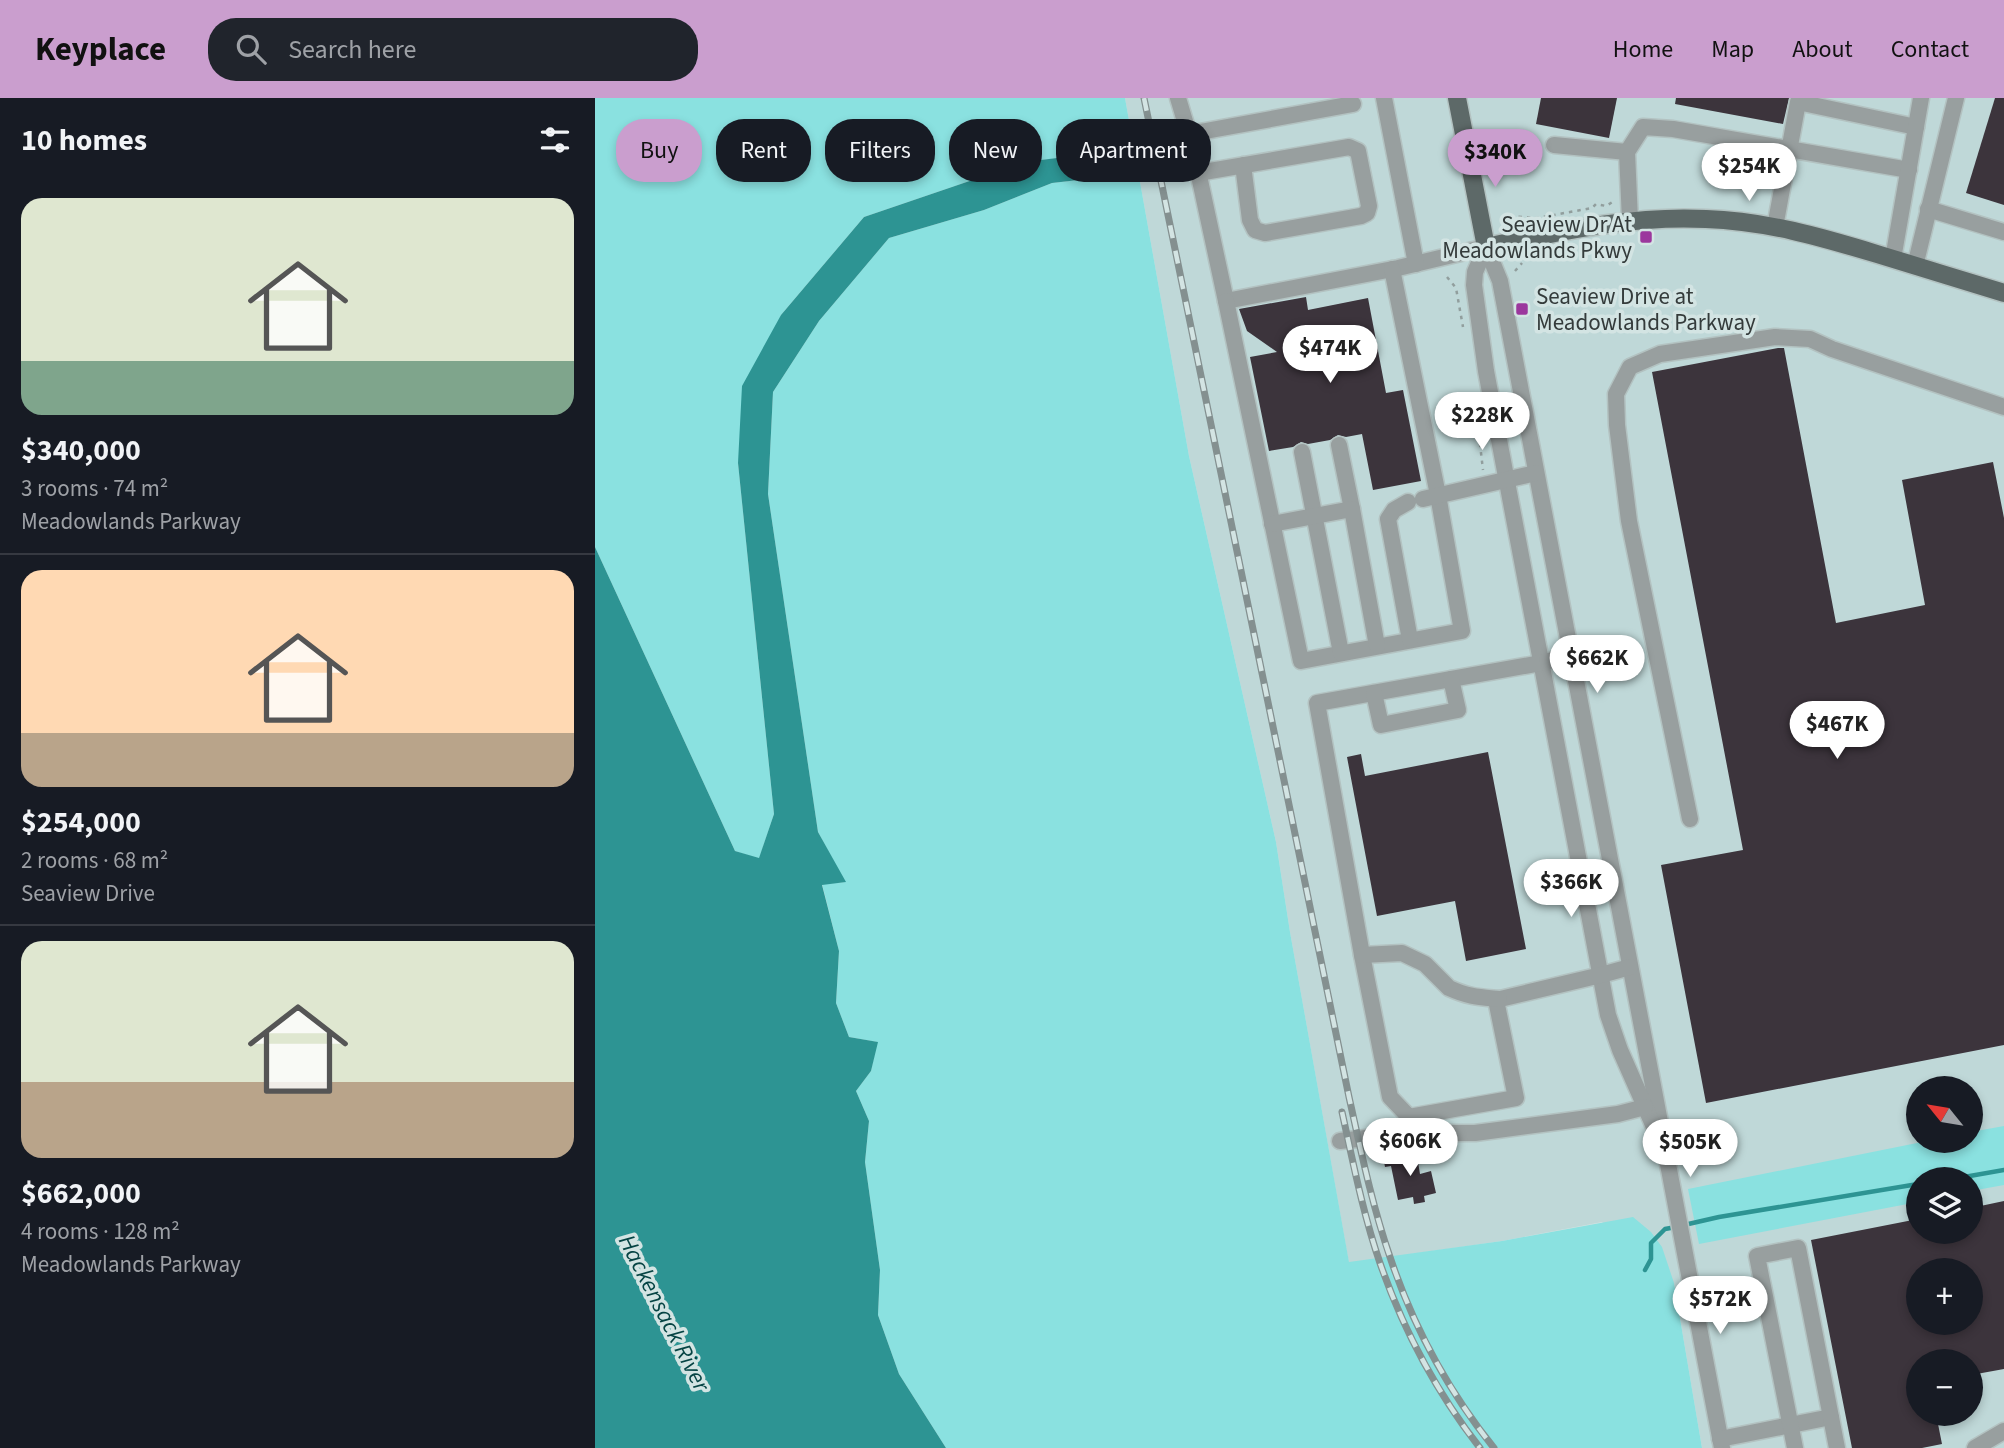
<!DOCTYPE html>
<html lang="en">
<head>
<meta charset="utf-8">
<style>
  :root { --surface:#171b24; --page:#20242c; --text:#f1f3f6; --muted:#9ea1a6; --line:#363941; --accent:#ca9ece }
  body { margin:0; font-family:"Source Sans 3",sans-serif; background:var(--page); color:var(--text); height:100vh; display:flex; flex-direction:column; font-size:26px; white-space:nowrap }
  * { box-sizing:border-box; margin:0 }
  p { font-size:23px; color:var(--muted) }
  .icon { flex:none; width:38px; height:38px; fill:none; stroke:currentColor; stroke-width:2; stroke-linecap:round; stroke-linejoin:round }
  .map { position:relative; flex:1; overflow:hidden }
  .drawer { display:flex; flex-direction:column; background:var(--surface); width:595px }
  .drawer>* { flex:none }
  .banner { position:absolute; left:21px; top:21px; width:665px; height:63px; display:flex; gap:14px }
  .needle { width:46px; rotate:300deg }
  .buttons { position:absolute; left:1311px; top:978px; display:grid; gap:14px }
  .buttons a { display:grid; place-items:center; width:77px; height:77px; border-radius:50%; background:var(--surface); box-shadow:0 4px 10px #0003; font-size:35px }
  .price { position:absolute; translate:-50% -60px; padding:0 16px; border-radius:24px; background:#fff; color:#222; font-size:23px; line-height:46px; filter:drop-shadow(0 2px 4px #0008) }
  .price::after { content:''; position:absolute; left:50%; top:42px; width:21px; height:16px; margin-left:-10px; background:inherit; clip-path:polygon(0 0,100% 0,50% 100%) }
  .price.selected { background:var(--accent); color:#111 }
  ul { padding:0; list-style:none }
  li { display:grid; align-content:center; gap:14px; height:371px; padding:0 21px }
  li+li { border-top:2px solid var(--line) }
  li span { display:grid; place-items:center; height:217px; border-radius:21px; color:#555 }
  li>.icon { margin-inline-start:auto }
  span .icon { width:126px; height:126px; fill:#fffc; stroke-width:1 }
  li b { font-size:30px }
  h2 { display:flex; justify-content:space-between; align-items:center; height:84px; padding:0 21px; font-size:30px }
  .pill { padding:0 24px; border-radius:28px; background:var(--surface); box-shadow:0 4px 10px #0003; font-size:24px; line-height:63px }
  .pill.selected { background:var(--accent); color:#111 }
  header { display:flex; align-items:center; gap:42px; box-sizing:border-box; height:98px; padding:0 35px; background:var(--accent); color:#111 }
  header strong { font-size:33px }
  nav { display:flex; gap:38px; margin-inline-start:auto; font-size:24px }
  .search { width:490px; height:63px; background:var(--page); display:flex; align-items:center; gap:18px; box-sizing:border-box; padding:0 24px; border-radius:28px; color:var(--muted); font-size:26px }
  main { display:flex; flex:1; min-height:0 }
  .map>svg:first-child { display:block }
  .built { fill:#bfd8d8; fill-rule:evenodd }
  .green { fill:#8ae1e0 }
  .water { fill:#2d9493 }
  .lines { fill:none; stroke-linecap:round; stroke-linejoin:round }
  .stream { stroke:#2d9493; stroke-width:4.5 }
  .building { fill:#3c343c; fill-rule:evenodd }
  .minor-casing { stroke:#b3c2c1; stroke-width:19 }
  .major-casing { stroke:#b3c2c1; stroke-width:21 }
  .path { stroke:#919e9d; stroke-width:2.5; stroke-dasharray:3.5 5; stroke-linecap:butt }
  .minor { stroke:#989f9f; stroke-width:16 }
  .major { stroke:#5d6968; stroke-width:18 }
  .rail-casing { stroke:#849090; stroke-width:7 }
  .rail { stroke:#d3e4e3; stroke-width:4.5; stroke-dasharray:13; stroke-linecap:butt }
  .poi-dot { fill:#9b379d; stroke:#d3e4e3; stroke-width:2.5 }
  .labels { text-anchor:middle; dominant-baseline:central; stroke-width:7; stroke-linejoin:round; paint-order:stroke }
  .poi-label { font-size:23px; fill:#343b3b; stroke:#d3e4e3; text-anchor:end }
  .water-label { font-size:24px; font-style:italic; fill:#064444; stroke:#d3e4e3 }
</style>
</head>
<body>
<header>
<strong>Keyplace</strong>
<div class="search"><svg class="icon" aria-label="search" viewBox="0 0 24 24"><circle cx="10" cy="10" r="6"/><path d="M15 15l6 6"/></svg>Search here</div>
<nav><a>Home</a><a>Map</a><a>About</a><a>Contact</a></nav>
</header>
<main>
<section class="drawer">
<h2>10 homes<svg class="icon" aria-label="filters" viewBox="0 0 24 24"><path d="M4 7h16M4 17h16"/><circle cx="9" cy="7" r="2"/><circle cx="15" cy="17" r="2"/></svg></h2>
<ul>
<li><span style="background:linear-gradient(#dfe7d0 75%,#7fa58c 0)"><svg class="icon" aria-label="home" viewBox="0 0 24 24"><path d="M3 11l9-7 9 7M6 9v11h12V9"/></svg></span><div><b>$340,000</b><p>3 rooms · 74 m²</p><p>Meadowlands Parkway</p></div></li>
<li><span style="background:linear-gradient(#ffd9b3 75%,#b9a48a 0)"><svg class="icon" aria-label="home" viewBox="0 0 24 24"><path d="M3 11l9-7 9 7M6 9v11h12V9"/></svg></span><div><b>$254,000</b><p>2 rooms · 68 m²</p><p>Seaview Drive</p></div></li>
<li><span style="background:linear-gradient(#dfe7d0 65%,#b9a48a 0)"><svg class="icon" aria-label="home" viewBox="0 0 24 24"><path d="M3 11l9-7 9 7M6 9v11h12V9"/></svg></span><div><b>$662,000</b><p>4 rooms · 128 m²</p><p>Meadowlands Parkway</p></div></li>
</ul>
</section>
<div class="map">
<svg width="1409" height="1350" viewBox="0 0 1409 1350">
  <rect width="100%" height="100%" fill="#d3e4e3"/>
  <!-- built -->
  <path class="built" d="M530 0H1409V1350H1107L1079 1185 1007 1124 907 1143 754 1165 695 834 681 744 594 358ZM1323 990H1376V1043H1323ZM1323 1082H1376V1134H1323ZM1323 1172H1376V1225H1323ZM1323 1264H1376V1316H1323Z"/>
  <!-- green -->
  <g class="green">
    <path d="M0 0H530L594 358 681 744 695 834 754 1164 907 1143 1038 1119 1056 1134 1067 1149 1079 1185 1107 1350H351L304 1276 283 1217 285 1172 270 1064 274 1023 261 993 276 973 282 944 254 939 241 905 244 853 227 786 250 784 223 734 173 396 178 294 224 223 294 140 389 112 457 85 518 78V54L430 64 269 119 186 217 143 365 179 716 164 761 140 753 0 449Z"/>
    <path d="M1409 1028V1087L1376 1093V1082H1323V1104L1104 1146 1093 1091 1332 1043H1376V1034Z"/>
  </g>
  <!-- water -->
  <path class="water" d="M518 53 519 78 457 85 389 112 294 140 224 223 178 294 173 396 223 734 251 784 227 787 244 853 241 905 254 939 283 944 276 973 261 993 274 1023 270 1064 285 1172 283 1217 304 1276 351 1350H0V449L140 753 164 760 179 716 143 365 147 288 186 217 269 119 430 64Z"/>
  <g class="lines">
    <!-- stream -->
    <g class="stream">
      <path d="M1352 1082 1409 1072"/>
      <path d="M1089 1127 1124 1119 1323 1086"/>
      <path d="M1050 1172 1056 1161V1145L1070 1131 1081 1129"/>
    </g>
  </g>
  <!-- building -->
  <g class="building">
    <path d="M946 0H1022L1014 40 941 26Z"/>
    <path d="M1081 0H1194L1188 26 1080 6Z"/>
    <path d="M1400 0H1409V107L1371 95Z"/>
    <path d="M711 199 713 212 773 200 791 295 808 292 826 383 778 392 767 336 751 339 743 337 735 342 713 346 706 344 698 349 674 353 655 259 682 254 652 233 644 211Z"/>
    <path d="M1183 250H1189L1241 525 1330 507 1307 382 1398 364 1409 420V947L1111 1005 1066 767 1148 752 1057 274Z"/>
    <path d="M893 654 931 851 871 863 860 803 782 818 752 659 766 656 770 678Z"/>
    <path d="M810 1053 812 1066 823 1064 825 1076 836 1073 841 1095 829 1098 830 1104 819 1106 818 1099 803 1102 796 1068 790 1069 788 1058Z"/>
    <path d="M1409 1103V1271L1376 1277V1264H1323V1316H1341L1347 1346 1327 1350H1257L1216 1142 1323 1121V1134H1376V1110ZM1323 1172H1376V1225H1323Z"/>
  </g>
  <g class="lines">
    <!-- minor casing -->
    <g class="minor-casing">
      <g id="minor">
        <path d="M583 0 598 50 631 203 803 170 891 149"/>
        <path d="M789 0 821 166"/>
        <path d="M594 36 758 6"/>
        <path d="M959 47 1032 54"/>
        <path d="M603 75 754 49 763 53 774 108 772 115 766 118 670 135 660 132 655 122 648 67"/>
        <path d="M1333 111 1409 134"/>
        <path d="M1035 123 1032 54 1048 29 1078 31 1314 72"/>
        <path d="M1180 129 1203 4 1321 29"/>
        <path d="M891 149 905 183 1127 1350"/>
        <path d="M891 149 880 174 879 187 891 273 1013 917 1025 952 1059 1029"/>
        <path d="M1298 161 1326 0"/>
        <path d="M1320 168 1361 0"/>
        <path d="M631 203 706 563 867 533 843 397 797 171"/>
        <path d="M744 347 757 411"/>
        <path d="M707 354 746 555"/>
        <path d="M828 401 941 375"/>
        <path d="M813 404 799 412 793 421 815 542"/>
        <path d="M677 426 757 411 782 548"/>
        <path d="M976 557 946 565 722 605 767 857 795 999 814 1019 921 1000 901 902 1006 877 1035 869"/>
        <path d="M779 595 786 627 863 612 856 581"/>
        <path d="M1095 721 1034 423 1022 327 1021 296 1035 269 1065 256 1180 239 1215 241 1237 251 1409 309"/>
        <path d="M767 857 807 855 830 866 854 890C874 899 883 899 904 901"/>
        <path d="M745 1043 814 1035H880L1023 1016 1050 1009"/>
        <path d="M1125 1341 1236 1319"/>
        <path d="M1200 1350 1162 1158 1203 1150 1242 1350"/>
        <path d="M1380 1350 1409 1333"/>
      </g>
    </g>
    <!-- major casing -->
    <g class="major-casing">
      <path id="major" d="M862 0 891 149C964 134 1036 117 1111 121 1171 123 1226 139 1282 156 1324 169 1367 182 1409 195"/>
    </g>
    <!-- path -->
    <g class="path">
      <path d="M915 118 942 120 997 110 1001 106 1011 108 1019 103"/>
      <path d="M920 173 927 165"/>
      <path d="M852 179 861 190 868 229"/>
      <path d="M879 295 888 372"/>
    </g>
    <!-- minor -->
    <use href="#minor" class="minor"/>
    <!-- major -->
    <use href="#major" class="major"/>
    <!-- rail casing -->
    <g class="rail-casing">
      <g id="rail">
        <path d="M549 0 754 999C766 1053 777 1107 795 1159 818 1228 854 1294 899 1350"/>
        <path d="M747 1014C758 1064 768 1116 785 1165 808 1231 842 1295 885 1350"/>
      </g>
    </g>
    <!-- rail -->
    <use href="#rail" class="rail"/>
  </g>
  <!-- markers -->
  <g class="poi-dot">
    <rect x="1044" y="132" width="14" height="14" rx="3.5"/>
    <rect x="920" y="204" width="14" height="14" rx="3.5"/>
  </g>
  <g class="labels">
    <!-- poi labels -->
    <g class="poi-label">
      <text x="1037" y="126">Seaview Dr At<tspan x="1037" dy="26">Meadowlands Pkwy</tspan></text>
      <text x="941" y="198" text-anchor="start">Seaview Drive at<tspan x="941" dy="26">Meadowlands Parkway</tspan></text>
    </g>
    <!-- water labels -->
    <g class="water-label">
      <text transform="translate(69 1215) rotate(63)">Hackensack River</text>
    </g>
  </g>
</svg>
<div class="buttons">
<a><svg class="needle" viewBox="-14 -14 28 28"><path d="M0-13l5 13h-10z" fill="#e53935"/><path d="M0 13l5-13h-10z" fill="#9ea1a6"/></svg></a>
<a><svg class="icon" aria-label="layers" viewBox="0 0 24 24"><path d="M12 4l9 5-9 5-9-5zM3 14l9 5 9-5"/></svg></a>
<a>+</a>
<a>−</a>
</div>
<b class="price selected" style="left:900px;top:91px">$340K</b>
<b class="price" style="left:1154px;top:105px">$254K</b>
<b class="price" style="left:735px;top:287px">$474K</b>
<b class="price" style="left:887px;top:354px">$228K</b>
<b class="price" style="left:1002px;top:597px">$662K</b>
<b class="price" style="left:1242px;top:663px">$467K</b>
<b class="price" style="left:976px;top:821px">$366K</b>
<b class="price" style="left:815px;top:1080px">$606K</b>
<b class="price" style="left:1095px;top:1081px">$505K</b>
<b class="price" style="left:1125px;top:1238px">$572K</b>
<div class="banner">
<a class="pill selected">Buy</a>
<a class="pill">Rent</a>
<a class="pill">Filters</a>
<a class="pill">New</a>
<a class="pill">Apartment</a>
</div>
</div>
</main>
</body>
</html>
